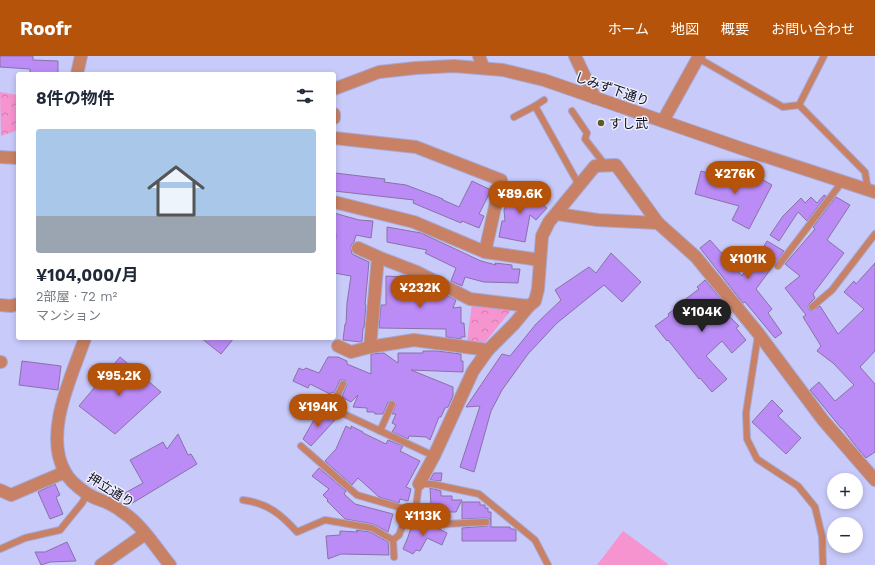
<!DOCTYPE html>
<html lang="ja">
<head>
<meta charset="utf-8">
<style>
  :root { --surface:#fff; --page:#f2f2f3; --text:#1f2937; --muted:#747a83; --line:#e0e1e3; --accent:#b45309 }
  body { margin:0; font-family:"Work Sans","Noto Sans JP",sans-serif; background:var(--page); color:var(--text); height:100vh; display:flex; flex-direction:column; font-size:15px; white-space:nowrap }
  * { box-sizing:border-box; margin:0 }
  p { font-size:13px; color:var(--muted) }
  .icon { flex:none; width:22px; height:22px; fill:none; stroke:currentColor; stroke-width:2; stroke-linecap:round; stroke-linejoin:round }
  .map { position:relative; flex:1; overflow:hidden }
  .details { position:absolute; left:16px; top:16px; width:320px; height:268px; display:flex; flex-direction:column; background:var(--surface); border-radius:4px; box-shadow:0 2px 6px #0003 }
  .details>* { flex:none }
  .controls { position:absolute; left:827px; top:417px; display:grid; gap:8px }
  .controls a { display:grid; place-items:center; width:36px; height:36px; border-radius:50%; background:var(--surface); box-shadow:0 2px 6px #0003; font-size:20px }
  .price { position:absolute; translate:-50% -34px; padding:0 9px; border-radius:14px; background:var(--accent); color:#fff; font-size:13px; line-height:26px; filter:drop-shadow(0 1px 2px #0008) }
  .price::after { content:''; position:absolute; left:50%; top:24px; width:12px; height:9px; margin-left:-6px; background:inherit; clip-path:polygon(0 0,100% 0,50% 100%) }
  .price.on { background:#222; color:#fff }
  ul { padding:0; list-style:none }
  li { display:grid; align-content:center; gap:8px; height:212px; padding:0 20px }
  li+li { border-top:1px solid var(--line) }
  li span { display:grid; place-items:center; height:124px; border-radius:4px; color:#555 }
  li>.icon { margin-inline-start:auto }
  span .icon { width:72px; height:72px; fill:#fffc; stroke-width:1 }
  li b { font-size:17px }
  h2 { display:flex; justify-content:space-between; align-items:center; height:48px; padding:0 20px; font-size:17px }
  header { display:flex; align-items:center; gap:24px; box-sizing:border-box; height:56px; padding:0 20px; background:var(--accent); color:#fff }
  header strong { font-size:19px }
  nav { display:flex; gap:22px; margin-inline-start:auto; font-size:14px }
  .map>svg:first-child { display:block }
  .park { fill:url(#park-crowns) }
  .pitch { fill:#f594cf }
  .building { fill:#bb8bf6; stroke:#8972a8 }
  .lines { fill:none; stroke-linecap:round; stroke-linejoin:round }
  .service-casing { stroke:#a7a8d3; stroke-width:8 }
  .minor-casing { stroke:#a7a8d3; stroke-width:14 }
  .tertiary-casing { stroke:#a7a8d3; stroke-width:14 }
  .service { stroke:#c88164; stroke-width:6 }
  .minor { stroke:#c88164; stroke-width:12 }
  .tertiary { stroke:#c88164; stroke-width:12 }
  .poi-dot { fill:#5f5a26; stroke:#eeeefb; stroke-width:1.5 }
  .labels { text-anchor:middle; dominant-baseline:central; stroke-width:3; stroke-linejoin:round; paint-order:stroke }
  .street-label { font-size:13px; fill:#100f24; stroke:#eeeefb }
  .poi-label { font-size:13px; fill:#100f24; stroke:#eeeefb; text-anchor:start }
</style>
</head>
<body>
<header>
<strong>Roofr</strong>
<nav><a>ホーム</a><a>地図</a><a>概要</a><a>お問い合わせ</a></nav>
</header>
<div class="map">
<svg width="875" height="509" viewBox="0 0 875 509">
  <defs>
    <pattern id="park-crowns" width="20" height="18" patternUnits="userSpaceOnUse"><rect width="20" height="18" fill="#f594cf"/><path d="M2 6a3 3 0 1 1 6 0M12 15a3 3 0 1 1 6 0" fill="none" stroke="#d17eb2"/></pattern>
  </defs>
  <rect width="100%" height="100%" fill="#c8cafa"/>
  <!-- park -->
  <g class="park">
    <path d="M0 36 18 39V74L1 80Z"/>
    <path d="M472 248 512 253 482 290 467 286Z"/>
  </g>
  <!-- pitch -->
  <path class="pitch" d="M623 475 668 508 667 509H597Z"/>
  <!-- building -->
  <g class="building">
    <path d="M0 0H33V4L58 5V18H30V13L0 11Z"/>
    <path d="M701 115 751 129 756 120 772 129 749 173 732 164 739 150 695 138Z"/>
    <path d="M335 117 385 123 384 126 406 129 443 143V144L459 151 472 125 491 134 479 158 484 160 479 172 462 165 461 167 413 147 414 144 334 135Z"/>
    <path d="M517 129 530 139 531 138 547 152 536 164 530 159 525 186 499 181 502 165H505L504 154Z"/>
    <path d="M824 139 826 140 807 165 798 156 779 185 770 179 783 160 801 142 805 147 811 141 817 147Z"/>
    <path d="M836 141 850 149 827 184 844 197 813 238 815 242 809 248 808 251 809 254 812 255 820 250 838 278 864 253 844 236 854 225 856 228 875 207V295L860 311 875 328V396L866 402 855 389 842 372H841L810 334 819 326 835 345 854 329 833 307 817 295 821 290 803 261 806 259 785 232 800 220 785 208 815 173 813 171Z"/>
    <path d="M334 157 359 164 373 165 371 182 356 179 354 186 351 189V192L352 198 369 206 365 249H366L364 272H363L362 285 361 286 343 284 345 268H346L347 247 351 220 334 217 336 177 334 176Z"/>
    <path d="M387 171 421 177 481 205 496 209 495 207 512 209V213H520L518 227 484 226 465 221 462 230 451 225 456 212 425 197 427 194 387 186Z"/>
    <path d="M710 184 742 220 755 200 758 203 766 191 764 190 767 185 784 195 756 233 772 253 768 257 782 277 775 282 745 246 743 247 700 192Z"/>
    <path d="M611 197 641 226 622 246 604 229 557 267 528 298 502 334 491 355 474 416 460 411 480 350 466 351 502 298 510 300 536 268 561 244 555 234 589 211 596 217Z"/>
    <path d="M386 220 403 221V226H416V230H427L432 235H438L456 244 453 252 461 251V267H464L465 281H461V283L446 281V273L379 272 381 249H386Z"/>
    <path d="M705 224 732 256 728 259 739 270 736 272 746 284 732 297 722 285 706 300 727 323 712 336 700 322 699 323 668 284 667 285 655 270 669 260 668 258 684 246 683 245 699 233 697 231Z"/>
    <path d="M201 282H234L221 298Z"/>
    <path d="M423 295H437L461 298V305H463V316L411 314 453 331V340L448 351 445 352 441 361H439L430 384 426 381 409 380 408 383 392 376 396 369 392 367 396 358H392L396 348 393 344 388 346 383 358H375L374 356H367V352L353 351 358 339 351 346 342 341 347 328 345 324H340L334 337 332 336 330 338 310 328 308 332 293 325 299 312 303 314 306 312 319 317 328 301H338L347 305V308L371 318V298L384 297 398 307V297H423Z"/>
    <path d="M120 301 161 336 115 378 79 350Z"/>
    <path d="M22 305 61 310 58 334 19 329Z"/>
    <path d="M772 344 783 355 778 360 801 382 786 398 752 366Z"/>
    <path d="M319 355 335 364 311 390 303 383Z"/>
    <path d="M346 370 351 373V370L363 376V377L386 388 388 384 403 390 400 395 420 405 406 431 411 433 408 445 400 443 399 447 379 441 358 422 352 429 325 405 336 393Z"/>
    <path d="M178 378 188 399 191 398 197 408 131 448 125 437 143 427 130 404 163 386 167 393Z"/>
    <path d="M319 412 346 435 344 438 355 448 393 458 388 476 373 468 345 463 327 445 328 444 323 439 329 433 312 420Z"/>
    <path d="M434 417H442L441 425 430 424Z"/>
    <path d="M55 428 60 439 56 441 63 458 50 463 38 436Z"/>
    <path d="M430 432 441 435V440H452V444H462L456 456H426L431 450Z"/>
    <path d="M462 446H480V449H485V452H488V456H491V471H510L511 473H514L516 474V485H462V472L487 470 490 466V463L486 462 462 463Z"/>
    <path d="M418 467 435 471 447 477 442 489 427 482 420 495 416 494 413 498 403 493 408 481 412 469H416Z"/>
    <path d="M356 474 370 476 388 486 389 499 341 498 328 503 326 480 340 479V475L358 476Z"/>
    <path d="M67 486 76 505 50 506 41 509 35 496H45Z"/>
  </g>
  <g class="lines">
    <!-- service casing -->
    <g class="service-casing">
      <g id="service">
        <path d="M698 2 783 51 799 49 824 0"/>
        <path d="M799 49 865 116 868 134"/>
        <path d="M535 50 544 44"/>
        <path d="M572 55 587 77 585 83 606 110"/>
        <path d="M514 61 535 50 579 129"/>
        <path d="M778 210 842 126"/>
        <path d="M812 251 832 234 875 178"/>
        <path d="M758 279 746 357 747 383 757 403 798 430 815 451 822 480 823 509"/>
        <path d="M343 328 331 352 434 400"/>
        <path d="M380 375 392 348"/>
        <path d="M301 390 357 439 412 455 445 468 486 466"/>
        <path d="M243 444C267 447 281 458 297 476L325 464 372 472 393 484"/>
        <path d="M0 493 25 482 60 474 82 447 87 438"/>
        <path d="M394 501 393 484 399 479 405 463 416 451 419 428H432L479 438 535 484 548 509"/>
      </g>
    </g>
    <!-- minor casing -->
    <g class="minor-casing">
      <g id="minor">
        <path d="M479 0 483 11"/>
        <path d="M575 0 595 42"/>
        <path d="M334 58V62"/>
        <path d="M663 65 699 0"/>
        <path d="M334 82 416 91 501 124 485 196"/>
        <path d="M334 146 414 166 485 196 540 204"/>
        <path d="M557 158 598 164 658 167"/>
        <path d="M358 192 378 201 417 216 470 243 529 250"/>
        <path d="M0 249 11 250 18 248"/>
        <path d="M85 282C72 320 43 377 65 416 69 424 79 432 86 437 93 442 101 444 108 447 114 450 119 453 124 457 141 468 157 493 170 509"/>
        <path d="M338 290 351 296 370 291 414 284 488 294"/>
        <path d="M370 291 378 201"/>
        <path d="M0 306H1"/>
        <path d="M419 428 434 400 473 315 488 294 514 268 529 250 535 245 538 233 542 180 549 166 595 110 616 109 658 167 696 201 758 277 823 364 875 424"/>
        <path d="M0 434 11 439 65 416"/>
        <path d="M101 509 145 478"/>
      </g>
    </g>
    <!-- tertiary casing -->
    <g class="tertiary-casing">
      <g id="tertiary">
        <path d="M77 18 81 0"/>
        <path d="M334 33 379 16 416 12 454 10 503 14 544 24 743 93 875 136"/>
        <path d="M0 101 18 102"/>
      </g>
    </g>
    <!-- service -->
    <use href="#service" class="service"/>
    <!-- minor -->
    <use href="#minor" class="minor"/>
    <!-- tertiary -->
    <use href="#tertiary" class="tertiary"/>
  </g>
  <!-- markers -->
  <circle class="poi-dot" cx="601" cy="67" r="4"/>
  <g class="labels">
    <!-- street labels -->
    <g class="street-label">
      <text transform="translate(612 33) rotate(19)">しみず下通り</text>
      <text transform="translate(111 434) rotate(32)">押立通り</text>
    </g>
    <!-- poi labels -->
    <g class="poi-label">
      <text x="609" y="67">すし武</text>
    </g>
  </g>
</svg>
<div class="controls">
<a>+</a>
<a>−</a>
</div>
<b class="price" style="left:735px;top:139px">¥276K</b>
<b class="price" style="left:520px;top:159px">¥89.6K</b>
<b class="price" style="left:748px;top:224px">¥101K</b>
<b class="price" style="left:420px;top:253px">¥232K</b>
<b class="price on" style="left:702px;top:277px">¥104K</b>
<b class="price" style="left:119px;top:341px">¥95.2K</b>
<b class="price" style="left:318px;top:372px">¥194K</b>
<b class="price" style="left:423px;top:481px">¥113K</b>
<section class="details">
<h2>8件の物件<svg class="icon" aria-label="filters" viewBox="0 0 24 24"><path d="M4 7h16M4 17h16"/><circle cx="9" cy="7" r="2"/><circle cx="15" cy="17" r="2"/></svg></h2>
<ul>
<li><span style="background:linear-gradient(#a9c7e8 70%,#9aa5b1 0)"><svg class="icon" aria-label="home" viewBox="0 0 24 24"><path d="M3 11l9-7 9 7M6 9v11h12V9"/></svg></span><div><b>¥104,000/月</b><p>2部屋 · 72 m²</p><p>マンション</p></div></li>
</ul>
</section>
</div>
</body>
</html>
